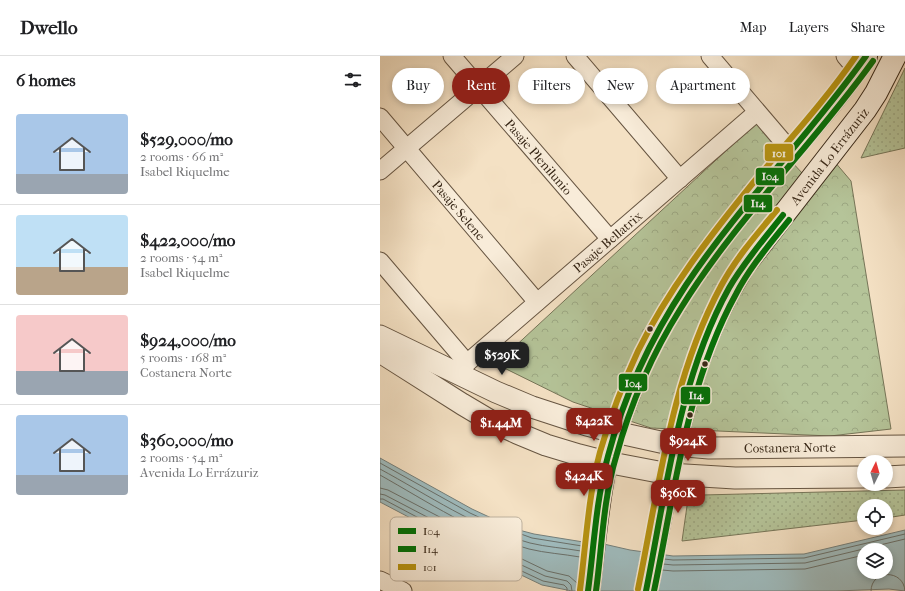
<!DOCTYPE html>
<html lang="en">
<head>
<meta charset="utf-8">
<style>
  :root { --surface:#fff; --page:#f2f2f2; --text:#202124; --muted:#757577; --line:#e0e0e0; --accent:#8f2418 }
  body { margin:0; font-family:"IM FELL French Canon",serif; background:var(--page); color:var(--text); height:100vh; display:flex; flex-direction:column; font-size:15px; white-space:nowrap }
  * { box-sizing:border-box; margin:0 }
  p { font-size:13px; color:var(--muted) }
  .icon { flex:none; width:22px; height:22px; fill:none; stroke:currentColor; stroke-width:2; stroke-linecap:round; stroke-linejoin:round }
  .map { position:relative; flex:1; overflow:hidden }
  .side { display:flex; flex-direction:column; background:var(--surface); width:380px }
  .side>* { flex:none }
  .banner { position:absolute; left:12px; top:12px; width:380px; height:36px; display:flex; gap:8px }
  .needle { width:26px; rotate:5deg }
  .controls { position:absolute; left:477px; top:399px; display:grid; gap:8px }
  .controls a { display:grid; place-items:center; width:36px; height:36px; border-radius:50%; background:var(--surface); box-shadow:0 2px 6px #0003; font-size:20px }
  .price { position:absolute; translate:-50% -34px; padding:0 9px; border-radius:8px; background:var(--accent); color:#fff; font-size:13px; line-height:26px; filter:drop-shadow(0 1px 2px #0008) }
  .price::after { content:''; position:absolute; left:50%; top:24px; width:12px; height:9px; margin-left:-6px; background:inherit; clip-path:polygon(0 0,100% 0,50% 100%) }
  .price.on { background:#222; color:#fff }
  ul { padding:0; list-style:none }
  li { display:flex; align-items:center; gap:12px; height:100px; padding:0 16px }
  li+li { border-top:1px solid var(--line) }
  li span { display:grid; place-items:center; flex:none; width:112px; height:80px; border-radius:4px; color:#555 }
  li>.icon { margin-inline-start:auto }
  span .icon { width:48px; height:48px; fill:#fffc; stroke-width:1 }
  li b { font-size:17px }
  h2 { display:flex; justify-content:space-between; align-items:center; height:48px; padding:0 16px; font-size:17px }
  .tag { padding:0 14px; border-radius:18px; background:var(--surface); box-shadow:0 2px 6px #0003; font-size:14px; line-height:36px }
  .tag.on { background:var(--accent); color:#fff }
  header { display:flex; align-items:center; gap:24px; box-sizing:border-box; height:56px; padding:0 20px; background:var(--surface); border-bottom:1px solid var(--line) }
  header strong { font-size:19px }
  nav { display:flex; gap:22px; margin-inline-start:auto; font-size:14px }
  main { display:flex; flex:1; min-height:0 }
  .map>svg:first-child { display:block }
  .grass { fill:url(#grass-dots); stroke:#767558 }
  .forest { fill:url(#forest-crowns); stroke:#767558 }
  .water { fill:#9fbbbd; stroke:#757f7a; fill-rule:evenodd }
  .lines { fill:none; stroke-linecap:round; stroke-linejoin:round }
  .shore { stroke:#6a706a; stroke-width:1 }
  .minor-casing { stroke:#665542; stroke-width:19 }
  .tertiary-casing { stroke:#665542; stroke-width:23 }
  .secondary-casing { stroke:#362616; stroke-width:24 }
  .minor { stroke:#f8ecd9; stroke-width:17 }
  .tertiary { stroke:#f8ecd9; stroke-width:21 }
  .secondary { stroke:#f8ecd9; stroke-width:22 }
  .bus-1-casing { stroke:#f8ecd9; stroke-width:9 }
  .bus-2-casing { stroke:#f8ecd9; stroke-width:9 }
  .bus-3-casing { stroke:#f8ecd9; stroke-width:9 }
  .bus-1 { stroke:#007106; stroke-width:6 }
  .bus-2 { stroke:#007106; stroke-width:6 }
  .bus-3 { stroke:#b79310; stroke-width:6 }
  .bus-dot { fill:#362616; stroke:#f8ecd9; stroke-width:1.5 }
  .labels { text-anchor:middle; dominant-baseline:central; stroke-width:3; stroke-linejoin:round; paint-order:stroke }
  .street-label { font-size:13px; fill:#362616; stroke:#f8ecd9 }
  .key { fill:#f8ecd9; stroke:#beb19e; stroke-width:1 }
  .key-label { font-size:11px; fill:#362616 }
  .line-badge { stroke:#f8ecd9; stroke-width:1.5 }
  .badge-label { font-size:11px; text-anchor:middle; font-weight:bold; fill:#fff }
</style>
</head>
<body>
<header>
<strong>Dwello</strong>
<nav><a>Map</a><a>Layers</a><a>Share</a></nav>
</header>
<main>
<section class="side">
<h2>6 homes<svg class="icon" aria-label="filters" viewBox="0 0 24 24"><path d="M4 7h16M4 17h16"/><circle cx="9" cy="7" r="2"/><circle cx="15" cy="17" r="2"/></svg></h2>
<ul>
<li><span style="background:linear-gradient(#a9c7e8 75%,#9aa5b1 0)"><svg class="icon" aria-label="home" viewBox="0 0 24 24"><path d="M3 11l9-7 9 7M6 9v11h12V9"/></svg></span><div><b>$529,000/mo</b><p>2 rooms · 66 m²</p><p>Isabel Riquelme</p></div></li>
<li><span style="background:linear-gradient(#bfe0f5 65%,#b9a48a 0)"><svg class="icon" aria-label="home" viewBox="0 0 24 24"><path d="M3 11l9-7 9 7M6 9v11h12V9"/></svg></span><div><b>$422,000/mo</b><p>2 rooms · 54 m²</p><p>Isabel Riquelme</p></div></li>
<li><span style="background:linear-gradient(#f6c9c9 70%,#9aa5b1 0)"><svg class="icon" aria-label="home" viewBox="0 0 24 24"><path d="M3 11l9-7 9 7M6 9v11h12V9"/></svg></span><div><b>$924,000/mo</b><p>5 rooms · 168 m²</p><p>Costanera Norte</p></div></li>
<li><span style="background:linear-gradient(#a9c7e8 75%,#9aa5b1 0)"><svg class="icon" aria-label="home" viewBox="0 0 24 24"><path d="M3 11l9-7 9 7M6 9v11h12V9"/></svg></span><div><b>$360,000/mo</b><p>2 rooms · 54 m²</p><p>Avenida Lo Errázuriz</p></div></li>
</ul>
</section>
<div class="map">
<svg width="525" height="535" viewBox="0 0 525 535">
  <defs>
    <pattern id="grass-dots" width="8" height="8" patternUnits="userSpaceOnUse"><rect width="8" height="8" fill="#b5c499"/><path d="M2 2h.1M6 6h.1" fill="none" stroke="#9ca883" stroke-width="1.8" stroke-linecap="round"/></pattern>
    <pattern id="forest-crowns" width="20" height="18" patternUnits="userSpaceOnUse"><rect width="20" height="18" fill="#b5c499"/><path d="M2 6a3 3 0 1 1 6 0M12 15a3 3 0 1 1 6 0" fill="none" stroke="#9ca883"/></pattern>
  </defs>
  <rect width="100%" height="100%" fill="#f4e1c4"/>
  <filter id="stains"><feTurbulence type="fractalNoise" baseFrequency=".005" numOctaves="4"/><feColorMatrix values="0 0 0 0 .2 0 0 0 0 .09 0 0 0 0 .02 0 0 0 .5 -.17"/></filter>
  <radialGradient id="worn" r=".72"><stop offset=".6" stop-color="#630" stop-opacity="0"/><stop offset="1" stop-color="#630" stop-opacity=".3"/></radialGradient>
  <!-- grass -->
  <g class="grass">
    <path d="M525 12V92L481 102Z"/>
    <path d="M525 434V459L506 462V450H484V464L302 485 307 450 322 439Z"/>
  </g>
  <!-- forest -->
  <path class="forest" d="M376 67 434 130 454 105 471 125 511 373 450 380 271 372 193 346 116 308Z"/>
  <!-- water -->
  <path class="water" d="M0 402 92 453 135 473 154 478 222 489 215 486 250 494 293 500 424 498 525 474V535L509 533 456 535H192L162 529 114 506 0 446ZM484 494H506V516H484Z"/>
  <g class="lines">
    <!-- shore -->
    <g class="shore">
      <path d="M0 407 90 457 116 469 152 482 202 490"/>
      <path d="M0 413C48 439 96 472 150 487 166 491 184 492 201 495"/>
      <path d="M0 419C48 446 96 478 149 493 165 497 183 498 200 501"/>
      <path d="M0 432 8 434 121 493 167 515 189 520 197 527"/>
      <path d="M0 438 5 439 118 498 165 520 187 525 191 529 192 535"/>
      <path d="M0 443H3L116 503 163 525 184 529 187 532V535"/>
      <path d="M284 503 293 504 424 502 525 478"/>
      <path d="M283 508 293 509 425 507 525 483"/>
      <path d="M282 514 293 515 425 513 484 499"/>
      <path d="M491 535C491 513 524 513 525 535"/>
    </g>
    <!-- minor casing -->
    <g class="minor-casing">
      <g id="minor">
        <path id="s1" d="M72 0 230 183"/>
        <path d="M195 0 300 123"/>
        <path d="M330 0 411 95"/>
        <path d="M465 0 476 13"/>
        <path id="s2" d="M0 61 157 246"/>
        <path d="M0 115 135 0"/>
        <path d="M0 205 87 307"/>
        <path id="s3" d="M81 318 87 307 377 56"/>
        <path d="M0 524 23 535"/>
      </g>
    </g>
    <!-- tertiary casing -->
    <g class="tertiary-casing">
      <g id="tertiary">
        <path id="s4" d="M0 280 116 336 152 351 207 369 235 376 294 389 329 392 525 390"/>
        <path d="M0 296 82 348 109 364 137 377 166 389 199 399 226 406 289 418 355 422 484 421"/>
        <path d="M506 421 525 420"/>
      </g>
    </g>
    <!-- secondary casing -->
    <g class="secondary-casing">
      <g id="secondary">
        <path d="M208 535C214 493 217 448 226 406 230 390 236 374 241 359 250 336 258 312 270 290 299 233 339 182 379 133 415 89 454 47 486 0"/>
        <path id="s5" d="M266 535C273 497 281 459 288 422 304 344 320 279 363 211L485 54 496 37 515 0"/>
      </g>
    </g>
    <!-- minor -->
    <use href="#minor" class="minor"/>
    <!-- tertiary -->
    <use href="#tertiary" class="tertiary"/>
    <!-- secondary -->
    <use href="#secondary" class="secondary"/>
    <!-- bus-1 casing -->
    <g class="bus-1-casing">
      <g id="bus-1">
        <path d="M208 535C214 490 216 444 228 400 244 339 271 282 306 229 360 148 430 79 486 0"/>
        <path d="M266 535C286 435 299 322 349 232 364 206 384 183 403 159"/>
      </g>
    </g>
    <!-- bus-2 casing -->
    <g class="bus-2-casing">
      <g id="bus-2">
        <path d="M216 535C222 491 223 444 236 401 250 349 272 298 301 252 356 163 432 90 493 5"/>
        <path d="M274 535C295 435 306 329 356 238 370 211 390 188 409 164"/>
      </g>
    </g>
    <!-- bus-3 casing -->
    <g class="bus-3-casing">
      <g id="bus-3">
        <path d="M258 533C279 431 291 323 341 230 356 202 377 178 397 154"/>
        <path d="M200 534C206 488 208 441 220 396 230 362 243 327 258 295 288 234 330 180 373 127 408 85 445 45 476 0"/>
      </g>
    </g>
    <!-- bus-1 -->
    <use href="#bus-1" class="bus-1"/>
    <!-- bus-2 -->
    <use href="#bus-2" class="bus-2"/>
    <!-- bus-3 -->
    <use href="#bus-3" class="bus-3"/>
  </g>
  <!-- markers -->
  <g class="bus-dot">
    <circle cx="270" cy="273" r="3.5"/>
    <circle cx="325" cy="308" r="3.5"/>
    <circle cx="310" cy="359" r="3.5"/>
  </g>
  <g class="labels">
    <!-- street labels -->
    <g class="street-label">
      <text stroke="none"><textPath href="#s5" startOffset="481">Avenida Lo Errázuriz</textPath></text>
      <text stroke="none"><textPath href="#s1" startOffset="133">Pasaje Plenilunio</textPath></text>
      <text stroke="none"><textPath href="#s2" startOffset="122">Pasaje Selene</textPath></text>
      <text stroke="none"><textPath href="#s3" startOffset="198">Pasaje Bellatrix</textPath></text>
      <text stroke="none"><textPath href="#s4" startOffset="431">Costanera Norte</textPath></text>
    </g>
  </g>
  <!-- legend -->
  <rect x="10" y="461" width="132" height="64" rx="6" class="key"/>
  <rect x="18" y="472" width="18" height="6" fill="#007106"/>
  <rect x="18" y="490" width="18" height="6" fill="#007106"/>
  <rect x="18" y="508" width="18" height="6" fill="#b79310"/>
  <g class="key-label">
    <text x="43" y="479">I04</text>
    <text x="43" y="497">I14</text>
    <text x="43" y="515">101</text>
  </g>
  <g class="line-badge">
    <rect x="384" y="87" width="30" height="19" rx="4" fill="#b79310"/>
    <rect x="375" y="111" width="30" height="19" rx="4" fill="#007106"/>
    <rect x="363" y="138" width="30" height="19" rx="4" fill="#007106"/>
    <rect x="238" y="317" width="30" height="19" rx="4" fill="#007106"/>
    <rect x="300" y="330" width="31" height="19" rx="4" fill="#007106"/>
  </g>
  <g class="badge-label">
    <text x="399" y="101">101</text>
    <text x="390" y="124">I04</text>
    <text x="378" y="151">I14</text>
    <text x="253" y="331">I04</text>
    <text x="316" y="343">I14</text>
  </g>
  <rect width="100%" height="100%" filter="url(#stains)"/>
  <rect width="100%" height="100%" fill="url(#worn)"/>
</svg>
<div class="controls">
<a><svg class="needle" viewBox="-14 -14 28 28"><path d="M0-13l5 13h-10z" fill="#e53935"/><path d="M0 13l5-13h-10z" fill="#757577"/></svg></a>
<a><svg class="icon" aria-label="locate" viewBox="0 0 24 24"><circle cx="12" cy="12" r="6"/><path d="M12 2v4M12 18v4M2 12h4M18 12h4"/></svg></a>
<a><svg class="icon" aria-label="layers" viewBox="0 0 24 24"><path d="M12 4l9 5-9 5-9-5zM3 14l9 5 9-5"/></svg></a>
</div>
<b class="price on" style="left:122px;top:320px">$529K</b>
<b class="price" style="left:214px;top:386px">$422K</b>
<b class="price" style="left:121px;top:388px">$1.44M</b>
<b class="price" style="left:308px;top:406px">$924K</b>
<b class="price" style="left:204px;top:441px">$424K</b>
<b class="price" style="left:298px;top:458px">$360K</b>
<div class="banner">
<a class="tag">Buy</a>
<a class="tag on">Rent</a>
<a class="tag">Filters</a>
<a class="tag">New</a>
<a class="tag">Apartment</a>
</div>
</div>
</main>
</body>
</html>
